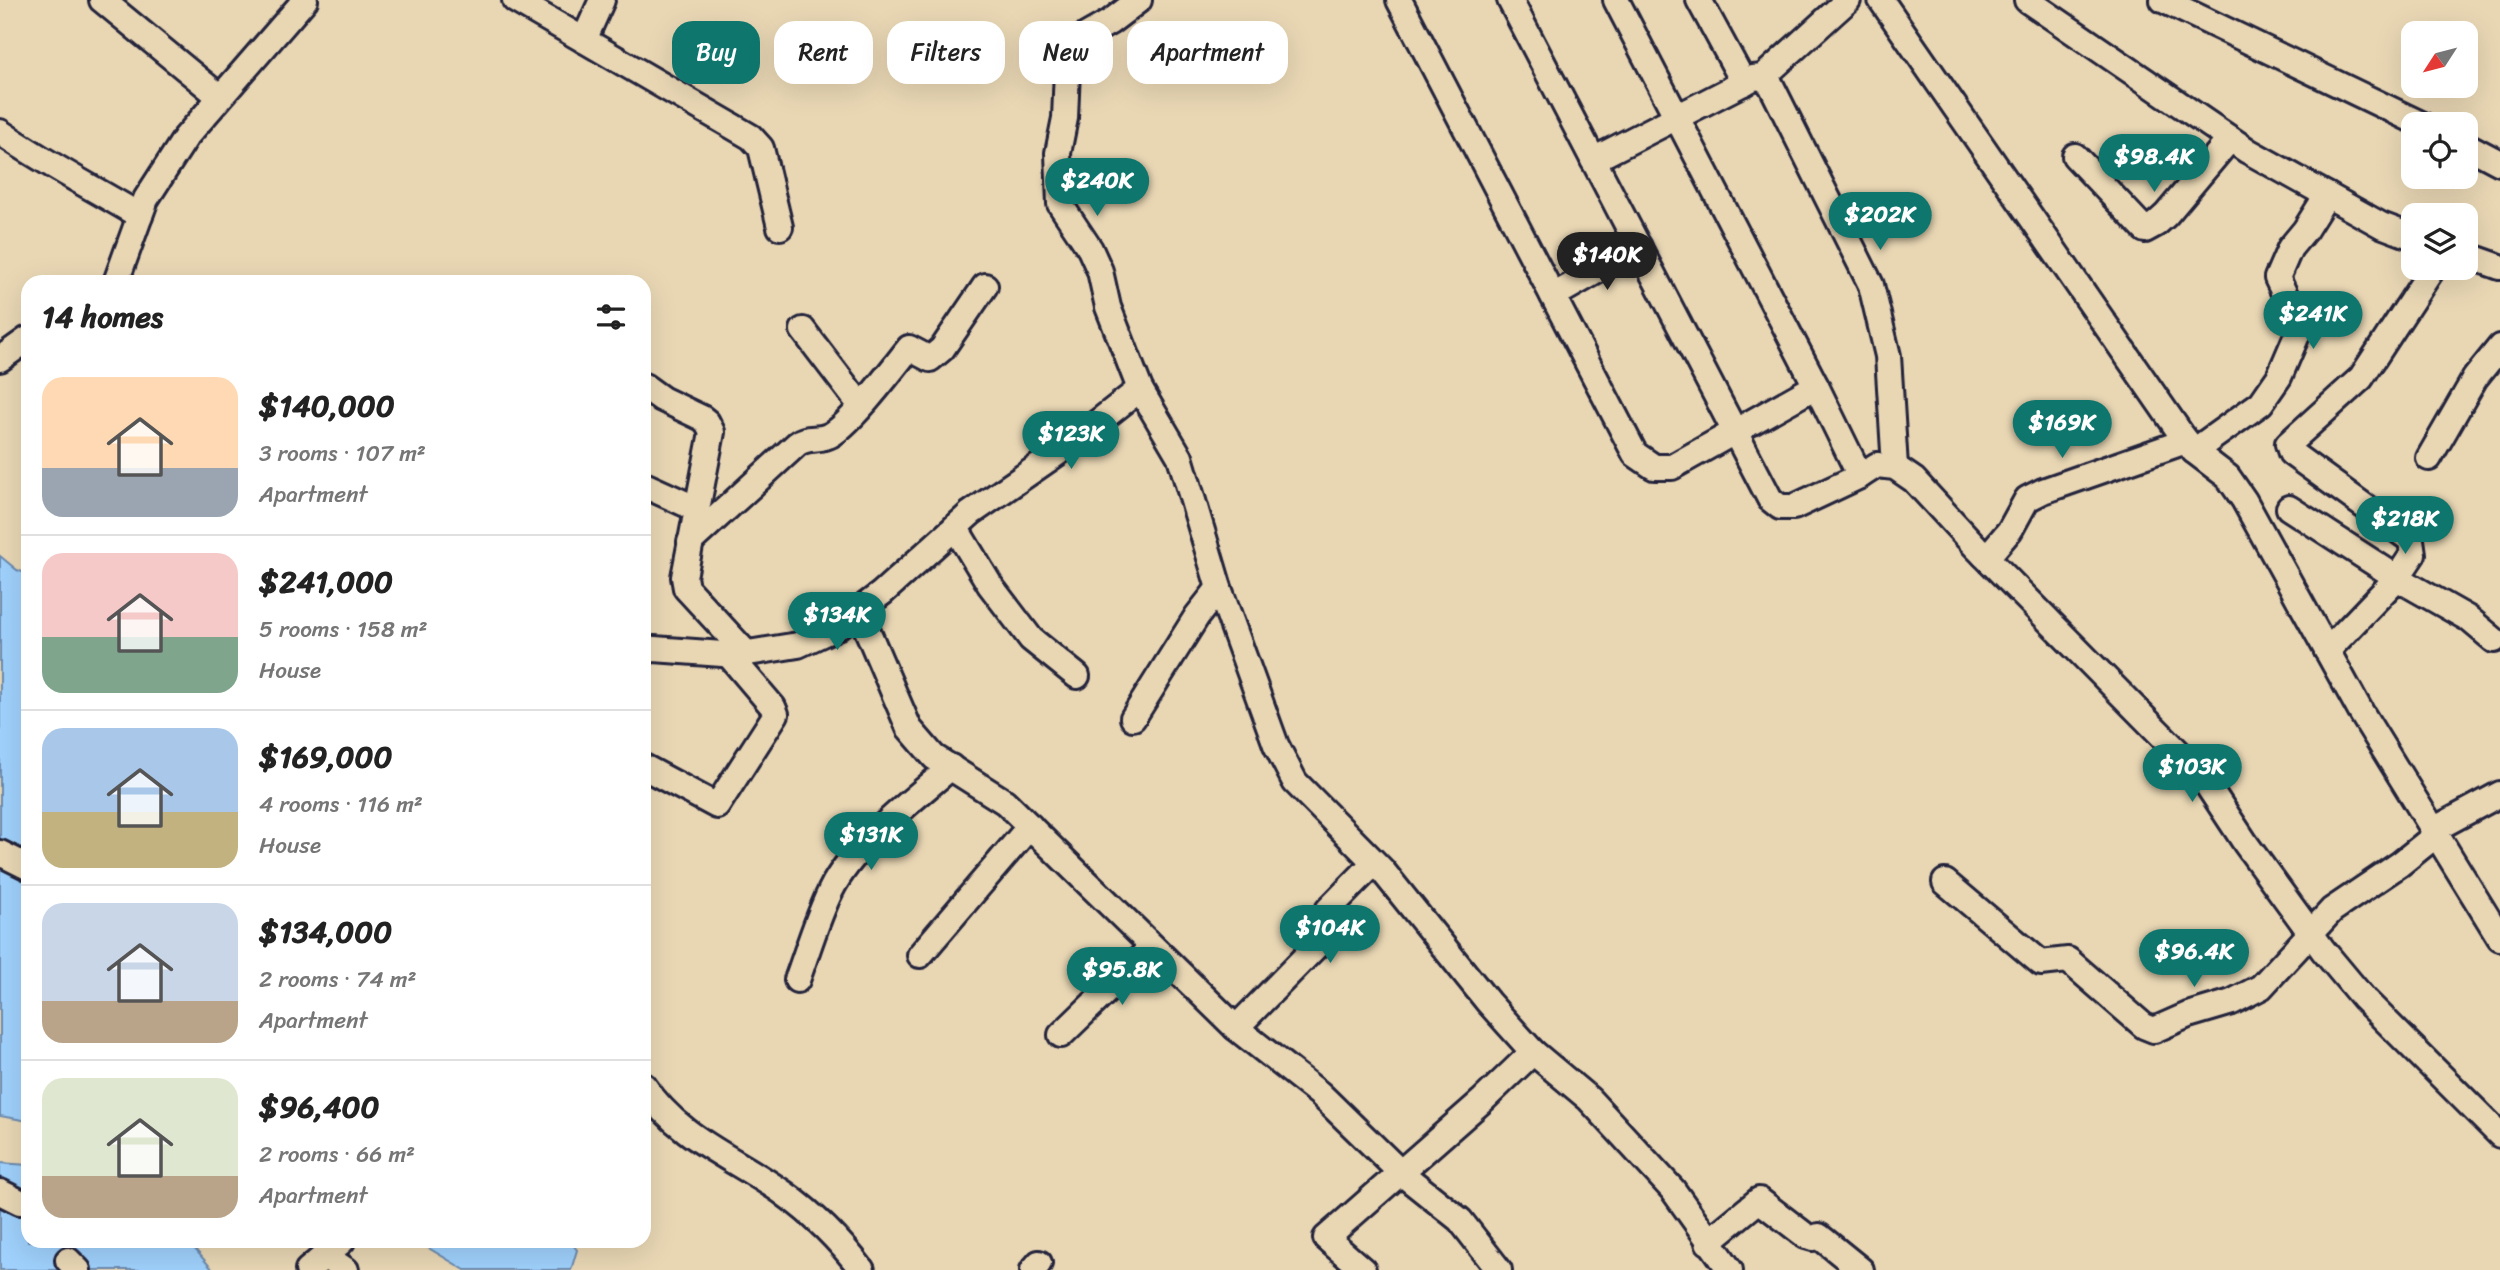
<!DOCTYPE html>
<html lang="en">
<head>
<meta charset="utf-8">
<style>
  :root { --surface:#fff; --page:#f6f6f6; --text:#222; --muted:#767676; --line:#e0e0e0; --accent:#0f766e }
  body { margin:0; font-family:Sriracha,sans-serif; background:var(--page); color:var(--text); height:100vh; display:flex; flex-direction:column; font-size:26px; white-space:nowrap }
  * { box-sizing:border-box; margin:0 }
  p { font-size:23px; color:var(--muted) }
  .icon { flex:none; width:38px; height:38px; fill:none; stroke:currentColor; stroke-width:2; stroke-linecap:round; stroke-linejoin:round }
  .map { position:relative; flex:1; overflow:hidden }
  .panel { position:absolute; left:21px; top:275px; width:630px; height:973px; display:flex; flex-direction:column; background:var(--surface); border-radius:21px; box-shadow:0 7px 28px #0002 }
  .panel>* { flex:none }
  .hud { position:absolute; left:672px; top:21px; width:665px; height:63px; display:flex; gap:14px }
  .needle { width:46px; rotate:234deg }
  .controls { position:absolute; left:2401px; top:21px; display:grid; gap:14px }
  .controls a { display:grid; place-items:center; width:77px; height:77px; border-radius:14px; background:var(--surface); box-shadow:0 7px 28px #0002; font-size:35px }
  .price { position:absolute; translate:-50% -60px; padding:0 16px; border-radius:24px; background:var(--accent); color:#fff; font-size:23px; line-height:46px; filter:drop-shadow(0 2px 4px #0008) }
  .price::after { content:''; position:absolute; left:50%; top:42px; width:21px; height:16px; margin-left:-10px; background:inherit; clip-path:polygon(0 0,100% 0,50% 100%) }
  .price.current { background:#222; color:#fff }
  ul { padding:0; list-style:none }
  li { display:flex; align-items:center; gap:21px; height:175px; padding:0 21px }
  li+li { border-top:2px solid var(--line) }
  li span { display:grid; place-items:center; flex:none; width:196px; height:140px; border-radius:21px; color:#555 }
  li>.icon { margin-inline-start:auto }
  span .icon { width:84px; height:84px; fill:#fffc; stroke-width:1 }
  li b { font-size:30px }
  h2 { display:flex; justify-content:space-between; align-items:center; height:84px; padding:0 21px; font-size:30px }
  .pill { padding:0 24px; border-radius:21px; background:var(--surface); box-shadow:0 7px 28px #0002; font-size:24px; line-height:63px }
  .pill.current { background:var(--accent); color:#fff }
  .map>svg:first-child { display:block }
  .water { fill:#9fd1fc; stroke:#6d8baf; stroke-width:2 }
  .lines { fill:none; stroke-linecap:round; stroke-linejoin:round }
  .minor-casing { stroke:#22223b; stroke-width:30 }
  .minor { stroke:#e9d7b4; stroke-width:24 }
</style>
</head>
<body>
<div class="map">
<svg width="2500" height="1270" viewBox="0 0 2500 1270">
  <rect width="100%" height="100%" fill="#e9d7b4"/>
  <filter id="ink" filterUnits="userSpaceOnUse"><feTurbulence type="fractalNoise" baseFrequency=".0143" numOctaves="2"/><feDisplacementMap in="SourceGraphic" scale="14" xChannelSelector="R" yChannelSelector="G"/><feConvolveMatrix kernelMatrix="1 2 1 2 8 2 1 2 1" color-interpolation-filters="sRGB"/></filter>
  <g filter="url(#ink)">
    <!-- water -->
    <g class="water">
      <path d="M0 556 17 570 28 574V1121L0 1116Z"/>
      <path d="M0 1163 28 1165V1241H188L213 1270H0Z"/>
      <path d="M417 1241H570L577 1250 571 1270H465Z"/>
    </g>
    <g class="lines">
      <!-- minor casing -->
      <g class="minor-casing">
        <g id="minor">
          <path d="M102 0 220 97"/>
          <path d="M515 0 751 137 761 148 780 227"/>
          <path d="M1139 0 1110 22 1068 46 1065 118 1058 153 1060 204 1090 249 1100 271 1108 307 1140 389 1180 457 1219 588 1276 745 1295 782 1382 870 1488 1002 1533 1052 1589 1099 1673 1190 1730 1270"/>
          <path d="M1399 0 1635 454 1654 467H1672L1816 386"/>
          <path d="M1510 0 1770 499 1780 507H1794L1860 476 1816 386 1616 0"/>
          <path d="M1699 0 1744 83"/>
          <path d="M1881 0 2181 434 2194 451 2228 477 2244 500 2361 712 2500 938"/>
          <path d="M2027 0 2248 151 2381 225 2413 237"/>
          <path d="M2163 0 2421 124"/>
          <path d="M584 40 602 0"/>
          <path d="M1763 77 1771 85 1871 285 1888 356 1895 467"/>
          <path d="M0 132C45 163 93 188 140 216"/>
          <path d="M2466 145 2500 163"/>
          <path d="M2075 156 2145 230 2156 224 2166 215 2230 139"/>
          <path d="M1593 160 1753 78 1763 77 1848 0"/>
          <path d="M2466 255 2500 267"/>
          <path d="M116 282 146 199 186 137 305 0"/>
          <path d="M1553 296 1639 247"/>
          <path d="M803 330 861 406"/>
          <path d="M0 359 28 339"/>
          <path d="M644 386 662 399 702 418 707 422 712 432 684 577 686 588 746 653"/>
          <path d="M2194 451 2261 403 2279 377 2300 328 2301 317 2286 297 2277 278 2290 248 2305 230 2327 195"/>
          <path d="M2429 458 2475 378 2500 347"/>
          <path d="M1860 476 1877 465 1895 467 1914 480 1976 547 2186 760 2202 777 2246 844 2323 950 2363 998 2500 1135"/>
          <path d="M644 485 697 509"/>
          <path d="M2289 508 2402 581 2469 619 2494 640"/>
          <path d="M955 527 990 585 1031 639 1077 676"/>
          <path d="M690 542 797 444C807 436 816 441 828 436 847 429 895 366 909 348L930 359 942 349 985 286"/>
          <path d="M1984 555 1994 549 2010 530 2027 499 2043 491 2186 441"/>
          <path d="M859 611 909 728 934 757 1005 802 1236 1028 1320 1094 1400 1172 1460 1220 1499 1270"/>
          <path d="M644 651 654 649 736 655 798 645 837 627 882 593 971 513 1065 448 1140 389"/>
          <path d="M2327 651 2397 578 2413 554 2411 540 2291 453 2288 444 2361 378 2433 268"/>
          <path d="M1133 718 1197 616 1219 588"/>
          <path d="M644 767 717 806 776 714 773 707 728 654"/>
          <path d="M2433 830 2500 794"/>
          <path d="M0 853 28 867"/>
          <path d="M1945 882 2041 963 2068 960 2144 1026 2154 1030 2188 1015 2232 1002 2261 987 2332 910 2400 864 2436 835"/>
          <path d="M920 955 1030 826"/>
          <path d="M797 980C808 950 817 918 831 890 853 845 913 800 951 767"/>
          <path d="M1236 1028 1326 936C1328 927 1325 919 1328 910L1374 863"/>
          <path d="M1061 1035 1152 947"/>
          <path d="M644 1086C680 1140 734 1157 785 1194 813 1214 841 1242 862 1270"/>
          <path d="M0 1192 20 1202"/>
          <path d="M1708 1242 1759 1200 1806 1236 1813 1238 1819 1236 1861 1270"/>
          <path d="M325 1256 346 1270"/>
          <path d="M68 1260 78 1270"/>
          <path d="M308 1270 342 1241"/>
          <path d="M1033 1270 1039 1263"/>
          <path d="M1363 1270 1326 1238 1483 1100 1533 1052"/>
        </g>
      </g>
      <!-- minor -->
      <use href="#minor" class="minor"/>
    </g>
  </g>
</svg>
<div class="controls">
<a><svg class="needle" viewBox="-14 -14 28 28"><path d="M0-13l5 13h-10z" fill="#e53935"/><path d="M0 13l5-13h-10z" fill="#767676"/></svg></a>
<a><svg class="icon" aria-label="locate" viewBox="0 0 24 24"><circle cx="12" cy="12" r="6"/><path d="M12 2v4M12 18v4M2 12h4M18 12h4"/></svg></a>
<a><svg class="icon" aria-label="layers" viewBox="0 0 24 24"><path d="M12 4l9 5-9 5-9-5zM3 14l9 5 9-5"/></svg></a>
</div>
<b class="price" style="left:2154px;top:194px">$98.4K</b>
<b class="price" style="left:1097px;top:218px">$240K</b>
<b class="price" style="left:1880px;top:252px">$202K</b>
<b class="price current" style="left:1607px;top:292px">$140K</b>
<b class="price" style="left:2313px;top:351px">$241K</b>
<b class="price" style="left:2062px;top:460px">$169K</b>
<b class="price" style="left:1071px;top:471px">$123K</b>
<b class="price" style="left:2405px;top:556px">$218K</b>
<b class="price" style="left:837px;top:652px">$134K</b>
<b class="price" style="left:2192px;top:804px">$103K</b>
<b class="price" style="left:871px;top:872px">$131K</b>
<b class="price" style="left:1330px;top:965px">$104K</b>
<b class="price" style="left:2194px;top:989px">$96.4K</b>
<b class="price" style="left:1122px;top:1007px">$95.8K</b>
<div class="hud">
<a class="pill current">Buy</a>
<a class="pill">Rent</a>
<a class="pill">Filters</a>
<a class="pill">New</a>
<a class="pill">Apartment</a>
</div>
<section class="panel">
<h2>14 homes<svg class="icon" aria-label="filters" viewBox="0 0 24 24"><path d="M4 7h16M4 17h16"/><circle cx="9" cy="7" r="2"/><circle cx="15" cy="17" r="2"/></svg></h2>
<ul>
<li><span style="background:linear-gradient(#ffd9b3 65%,#9aa5b1 0)"><svg class="icon" aria-label="home" viewBox="0 0 24 24"><path d="M3 11l9-7 9 7M6 9v11h12V9"/></svg></span><div><b>$140,000</b><p>3 rooms · 107 m²</p><p>Apartment</p></div></li>
<li><span style="background:linear-gradient(#f6c9c9 60%,#7fa58c 0)"><svg class="icon" aria-label="home" viewBox="0 0 24 24"><path d="M3 11l9-7 9 7M6 9v11h12V9"/></svg></span><div><b>$241,000</b><p>5 rooms · 158 m²</p><p>House</p></div></li>
<li><span style="background:linear-gradient(#a9c7e8 60%,#c2b280 0)"><svg class="icon" aria-label="home" viewBox="0 0 24 24"><path d="M3 11l9-7 9 7M6 9v11h12V9"/></svg></span><div><b>$169,000</b><p>4 rooms · 116 m²</p><p>House</p></div></li>
<li><span style="background:linear-gradient(#c9d6e8 70%,#b9a48a 0)"><svg class="icon" aria-label="home" viewBox="0 0 24 24"><path d="M3 11l9-7 9 7M6 9v11h12V9"/></svg></span><div><b>$134,000</b><p>2 rooms · 74 m²</p><p>Apartment</p></div></li>
<li><span style="background:linear-gradient(#dfe7d0 70%,#b9a48a 0)"><svg class="icon" aria-label="home" viewBox="0 0 24 24"><path d="M3 11l9-7 9 7M6 9v11h12V9"/></svg></span><div><b>$96,400</b><p>2 rooms · 66 m²</p><p>Apartment</p></div></li>
</ul>
</section>
</div>
</body>
</html>
